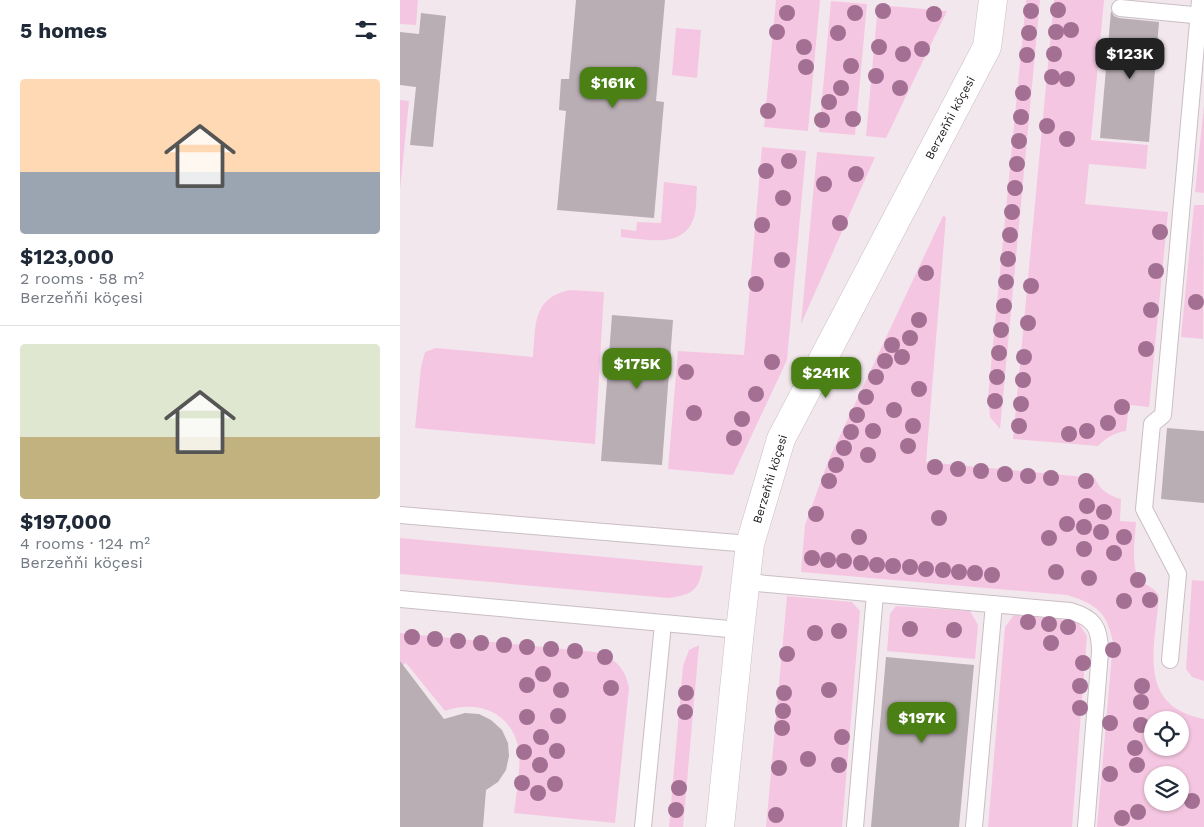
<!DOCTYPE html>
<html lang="en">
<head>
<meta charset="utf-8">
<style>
  :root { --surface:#fff; --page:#f2f2f3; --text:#1f2937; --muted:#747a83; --line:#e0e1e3; --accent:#4b8015 }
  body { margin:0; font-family:"Work Sans",sans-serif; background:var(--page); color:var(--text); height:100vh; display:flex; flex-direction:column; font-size:19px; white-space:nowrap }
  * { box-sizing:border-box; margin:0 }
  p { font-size:16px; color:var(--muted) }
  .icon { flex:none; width:28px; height:28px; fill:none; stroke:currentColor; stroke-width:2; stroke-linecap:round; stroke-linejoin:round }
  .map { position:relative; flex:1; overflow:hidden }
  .drawer { display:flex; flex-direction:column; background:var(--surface); width:400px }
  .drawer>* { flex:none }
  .fabs { position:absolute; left:744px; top:711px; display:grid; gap:10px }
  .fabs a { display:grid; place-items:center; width:45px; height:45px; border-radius:50%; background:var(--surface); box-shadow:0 1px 4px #0004; font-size:25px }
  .price { position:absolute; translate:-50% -42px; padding:0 11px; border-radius:10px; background:var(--accent); color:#fff; font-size:16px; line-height:32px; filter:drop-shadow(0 1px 2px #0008) }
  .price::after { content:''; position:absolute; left:50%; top:30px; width:15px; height:11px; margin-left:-8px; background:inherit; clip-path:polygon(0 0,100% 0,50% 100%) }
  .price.on { background:#222; color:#fff }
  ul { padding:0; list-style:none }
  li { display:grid; align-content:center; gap:10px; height:265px; padding:0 20px }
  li+li { border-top:1px solid var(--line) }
  li span { display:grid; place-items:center; height:155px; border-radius:5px; color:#555 }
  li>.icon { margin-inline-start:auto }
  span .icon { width:90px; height:90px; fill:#fffc; stroke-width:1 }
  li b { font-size:21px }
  h2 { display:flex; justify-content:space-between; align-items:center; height:60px; padding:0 20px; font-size:21px }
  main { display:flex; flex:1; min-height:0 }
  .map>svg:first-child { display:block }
  .green { fill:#f5c6e1; fill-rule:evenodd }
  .building { fill:#b9aeb4 }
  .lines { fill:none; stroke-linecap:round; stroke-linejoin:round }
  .lane-casing { stroke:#c9bec4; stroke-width:18 }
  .secondary-casing { stroke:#c9bec4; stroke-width:29 }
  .lane { stroke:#fff; stroke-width:16 }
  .secondary { stroke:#fff; stroke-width:28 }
  .tree { fill:#a36f93 }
  .labels { text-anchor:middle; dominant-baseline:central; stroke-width:4.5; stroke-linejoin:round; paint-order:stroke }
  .street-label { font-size:12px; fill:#1d191b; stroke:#fff }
</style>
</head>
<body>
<main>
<section class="drawer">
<h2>5 homes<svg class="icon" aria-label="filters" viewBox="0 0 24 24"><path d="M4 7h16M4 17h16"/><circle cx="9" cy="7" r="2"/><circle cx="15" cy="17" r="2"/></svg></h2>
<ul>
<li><span style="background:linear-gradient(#ffd9b3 60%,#9aa5b1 0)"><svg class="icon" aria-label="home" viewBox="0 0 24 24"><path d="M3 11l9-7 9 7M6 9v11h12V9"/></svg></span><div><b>$123,000</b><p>2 rooms · 58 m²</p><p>Berzeňňi köçesi</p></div></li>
<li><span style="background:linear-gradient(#dfe7d0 60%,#c2b280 0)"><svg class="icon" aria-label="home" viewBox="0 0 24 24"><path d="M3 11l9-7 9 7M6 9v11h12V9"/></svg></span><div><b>$197,000</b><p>4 rooms · 124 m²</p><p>Berzeňňi köçesi</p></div></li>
</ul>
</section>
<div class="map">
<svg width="804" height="827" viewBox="0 0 804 827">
  <rect width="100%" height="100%" fill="#f3e7ee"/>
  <!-- green -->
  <g class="green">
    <path d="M0 0H18L16 25 0 24Z"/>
    <path d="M376 0H420L408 131 364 127Z"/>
    <path d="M626 0H640L600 429 590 417 588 397Z"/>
    <path d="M654 0H704L691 140 748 145 746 169 689 164 685 204 768 212 749 407 729 405 726 431C714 433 707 437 698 446L613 439Z"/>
    <path d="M431 1 467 4 455 135 419 132Z"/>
    <path d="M478 5 547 11 486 138 466 136Z"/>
    <path d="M276 28 301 30 297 78 272 75Z"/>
    <path d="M0 100 9 101 0 190Z"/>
    <path d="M804 105V193L795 192Z"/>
    <path d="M362 147 406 151 387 360 333 475 268 469 278 351 344 355Z"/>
    <path d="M417 152 475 157 401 324Z"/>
    <path d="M264 182 297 186C296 196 297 208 294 217 284 250 246 239 221 237V229L236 231 237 222 261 223Z"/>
    <path d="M794 205H804L803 339 781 337Z"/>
    <path d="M543 216 546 217 526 462 695 478C699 489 709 496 721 499L720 521 736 522C735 537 730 570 741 581 747 586 755 588 759 596 755 648 736 706 804 719V827H697L713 642C707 612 696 604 667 595L401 572 405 525 429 459ZM752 720H780V748H752ZM752 775H780V802H752Z"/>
    <path d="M170 290 204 292 195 444 15 428 21 367 25 352 36 348 133 357C136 327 131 298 170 290Z"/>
    <path d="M0 538 303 566C299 590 293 595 268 598L0 574Z"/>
    <path d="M792 580 804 581V681L792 677 786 669Z"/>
    <path d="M387 596 452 602 460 611 442 827H366Z"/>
    <path d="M496 606 570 611 578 625 575 659 487 651 490 614Z"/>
    <path d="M616 615 673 621 679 624 687 636 672 827H588L605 627 613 616Z"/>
    <path d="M0 633 195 652C215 658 225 667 229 688L215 823 114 813C116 797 121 766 119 751 113 713 79 699 45 711L6 663 0 667Z"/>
    <path d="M299 645 283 827H269L283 666 289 650Z"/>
  </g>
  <!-- building -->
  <g class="building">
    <path d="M176 0H265L256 101 264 102 254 218 157 210 166 111 159 110 161 79H169Z"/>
    <path d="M711 11 714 16 719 18 759 22 749 142 700 138Z"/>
    <path d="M21 13 46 16 33 147 10 145 16 87 0 85V32L19 34Z"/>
    <path d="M212 315 273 320 262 465 201 461Z"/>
    <path d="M767 428 804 431V503L761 499Z"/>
    <path d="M486 657 574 665 559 827H471Z"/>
    <path d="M0 661 44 719 65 713 79 714 91 720 102 730 108 743 109 756 106 770 98 782 86 790 83 827H0Z"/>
  </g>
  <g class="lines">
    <!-- lane casing -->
    <g class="lane-casing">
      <g id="lane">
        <path d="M720 8 804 16"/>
        <path d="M0 515 350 544"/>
        <path d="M346 582 670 611C694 618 700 627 700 652L686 827"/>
        <path d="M0 599 340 630"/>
        <path d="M770 660 778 574 744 509 752 424 763 415 800 0"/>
        <path d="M243 827 263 624"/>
        <path d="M455 827 475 594"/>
        <path d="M574 827 594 604"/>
      </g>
    </g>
    <!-- secondary casing -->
    <g class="secondary-casing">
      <path id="secondary" d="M320 827 340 630 350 544 381 439 587 47 593 0"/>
    </g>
    <!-- lane -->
    <use href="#lane" class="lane"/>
    <!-- secondary -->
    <use href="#secondary" class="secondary"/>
  </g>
  <!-- trees -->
  <g class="tree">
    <circle cx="658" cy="10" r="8"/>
    <circle cx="483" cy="11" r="8"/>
    <circle cx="631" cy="11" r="8"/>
    <circle cx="387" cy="13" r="8"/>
    <circle cx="455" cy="13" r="8"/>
    <circle cx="534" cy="14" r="8"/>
    <circle cx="671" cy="30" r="8"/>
    <circle cx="377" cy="32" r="8"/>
    <circle cx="656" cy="32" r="8"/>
    <circle cx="438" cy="33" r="8"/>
    <circle cx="629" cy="33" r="8"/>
    <circle cx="404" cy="47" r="8"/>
    <circle cx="479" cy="47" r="8"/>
    <circle cx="522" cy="49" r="8"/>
    <circle cx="503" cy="54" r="8"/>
    <circle cx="654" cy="54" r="8"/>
    <circle cx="627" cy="55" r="8"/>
    <circle cx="451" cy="66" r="8"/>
    <circle cx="406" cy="67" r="8"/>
    <circle cx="476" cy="76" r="8"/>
    <circle cx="652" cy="77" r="8"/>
    <circle cx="667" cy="79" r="8"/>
    <circle cx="441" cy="88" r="8"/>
    <circle cx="500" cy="88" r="8"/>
    <circle cx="623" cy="93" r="8"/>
    <circle cx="429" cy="102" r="8"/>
    <circle cx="368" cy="111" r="8"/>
    <circle cx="621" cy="117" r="8"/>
    <circle cx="453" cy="119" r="8"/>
    <circle cx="422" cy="120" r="8"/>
    <circle cx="647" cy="126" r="8"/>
    <circle cx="667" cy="139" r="8"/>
    <circle cx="619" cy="141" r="8"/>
    <circle cx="389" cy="161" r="8"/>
    <circle cx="617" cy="164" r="8"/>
    <circle cx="366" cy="171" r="8"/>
    <circle cx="456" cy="174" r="8"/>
    <circle cx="424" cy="184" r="8"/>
    <circle cx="615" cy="188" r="8"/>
    <circle cx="383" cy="198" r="8"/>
    <circle cx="612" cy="212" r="8"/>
    <circle cx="440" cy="223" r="8"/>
    <circle cx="362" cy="225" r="8"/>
    <circle cx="760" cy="232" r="8"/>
    <circle cx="610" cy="235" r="8"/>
    <circle cx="608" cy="259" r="8"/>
    <circle cx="382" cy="260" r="8"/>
    <circle cx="756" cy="271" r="8"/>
    <circle cx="526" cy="273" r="8"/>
    <circle cx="606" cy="282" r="8"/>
    <circle cx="356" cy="284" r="8"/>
    <circle cx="631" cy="286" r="8"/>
    <circle cx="796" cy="302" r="8"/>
    <circle cx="604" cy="306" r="8"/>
    <circle cx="751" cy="310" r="8"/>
    <circle cx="519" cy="320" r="8"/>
    <circle cx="628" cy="323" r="8"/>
    <circle cx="601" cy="330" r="8"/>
    <circle cx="510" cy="338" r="8"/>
    <circle cx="492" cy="345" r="8"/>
    <circle cx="746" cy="349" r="8"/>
    <circle cx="599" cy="353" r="8"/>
    <circle cx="502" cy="357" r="8"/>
    <circle cx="624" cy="357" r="8"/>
    <circle cx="485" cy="361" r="8"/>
    <circle cx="372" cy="362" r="8"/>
    <circle cx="286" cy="372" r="8"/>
    <circle cx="476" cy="377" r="8"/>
    <circle cx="597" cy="377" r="8"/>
    <circle cx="623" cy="380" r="8"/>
    <circle cx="519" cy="389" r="8"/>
    <circle cx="356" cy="394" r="8"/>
    <circle cx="466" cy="397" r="8"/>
    <circle cx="595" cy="401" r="8"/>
    <circle cx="621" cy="404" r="8"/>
    <circle cx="722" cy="407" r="8"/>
    <circle cx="494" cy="410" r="8"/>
    <circle cx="294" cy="413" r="8"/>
    <circle cx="457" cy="415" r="8"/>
    <circle cx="342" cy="419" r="8"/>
    <circle cx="708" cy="423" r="8"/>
    <circle cx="513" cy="426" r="8"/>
    <circle cx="619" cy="426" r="8"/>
    <circle cx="473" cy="431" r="8"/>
    <circle cx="687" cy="431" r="8"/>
    <circle cx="451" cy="432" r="8"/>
    <circle cx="669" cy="434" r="8"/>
    <circle cx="334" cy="438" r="8"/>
    <circle cx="508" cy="446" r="8"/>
    <circle cx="444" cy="448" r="8"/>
    <circle cx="468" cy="455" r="8"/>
    <circle cx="436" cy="465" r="8"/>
    <circle cx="535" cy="467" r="8"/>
    <circle cx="558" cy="469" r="8"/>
    <circle cx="581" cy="471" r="8"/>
    <circle cx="605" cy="474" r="8"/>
    <circle cx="628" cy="476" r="8"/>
    <circle cx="651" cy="478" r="8"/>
    <circle cx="429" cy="481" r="8"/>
    <circle cx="686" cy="481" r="8"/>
    <circle cx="687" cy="506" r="8"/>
    <circle cx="704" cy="512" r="8"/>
    <circle cx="416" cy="514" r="8"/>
    <circle cx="539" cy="518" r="8"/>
    <circle cx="667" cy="524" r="8"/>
    <circle cx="684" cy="527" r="8"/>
    <circle cx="701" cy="532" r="8"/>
    <circle cx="459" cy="537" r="8"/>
    <circle cx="724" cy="537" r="8"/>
    <circle cx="649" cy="538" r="8"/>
    <circle cx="684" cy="549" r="8"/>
    <circle cx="714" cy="553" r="8"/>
    <circle cx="412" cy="558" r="8"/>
    <circle cx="428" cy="560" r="8"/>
    <circle cx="444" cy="561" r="8"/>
    <circle cx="461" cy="563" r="8"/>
    <circle cx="477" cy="565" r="8"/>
    <circle cx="493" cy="566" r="8"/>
    <circle cx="510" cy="567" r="8"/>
    <circle cx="526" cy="569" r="8"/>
    <circle cx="543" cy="570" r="8"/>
    <circle cx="559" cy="572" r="8"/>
    <circle cx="656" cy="572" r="8"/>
    <circle cx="575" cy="573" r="8"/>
    <circle cx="592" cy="575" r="8"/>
    <circle cx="689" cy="578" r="8"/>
    <circle cx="738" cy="580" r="8"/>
    <circle cx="750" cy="600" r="8"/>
    <circle cx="724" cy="601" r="8"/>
    <circle cx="628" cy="622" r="8"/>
    <circle cx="649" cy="624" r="8"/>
    <circle cx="668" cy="627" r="8"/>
    <circle cx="510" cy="629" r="8"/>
    <circle cx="554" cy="630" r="8"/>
    <circle cx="439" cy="631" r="8"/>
    <circle cx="415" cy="633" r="8"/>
    <circle cx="12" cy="637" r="8"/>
    <circle cx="35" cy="639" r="8"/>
    <circle cx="58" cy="641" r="8"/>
    <circle cx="81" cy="643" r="8"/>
    <circle cx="651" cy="643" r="8"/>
    <circle cx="104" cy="645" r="8"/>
    <circle cx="127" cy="647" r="8"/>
    <circle cx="151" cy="649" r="8"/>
    <circle cx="713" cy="650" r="8"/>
    <circle cx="175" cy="651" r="8"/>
    <circle cx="387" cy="654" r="8"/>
    <circle cx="205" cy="657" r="8"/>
    <circle cx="683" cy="663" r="8"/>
    <circle cx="143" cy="674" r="8"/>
    <circle cx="127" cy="685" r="8"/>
    <circle cx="680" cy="686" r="8"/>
    <circle cx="742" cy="686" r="8"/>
    <circle cx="211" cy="688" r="8"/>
    <circle cx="161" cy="690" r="8"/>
    <circle cx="429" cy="690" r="8"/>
    <circle cx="286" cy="693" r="8"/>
    <circle cx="384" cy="693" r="8"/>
    <circle cx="741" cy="702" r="8"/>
    <circle cx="680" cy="708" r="8"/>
    <circle cx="383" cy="711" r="8"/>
    <circle cx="285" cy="712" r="8"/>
    <circle cx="158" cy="716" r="8"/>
    <circle cx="127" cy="717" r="8"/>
    <circle cx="710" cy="723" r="8"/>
    <circle cx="741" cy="725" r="8"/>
    <circle cx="382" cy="728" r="8"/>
    <circle cx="141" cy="737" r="8"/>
    <circle cx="442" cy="737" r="8"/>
    <circle cx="735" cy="748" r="8"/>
    <circle cx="157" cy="751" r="8"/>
    <circle cx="124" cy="752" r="8"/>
    <circle cx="408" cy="759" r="8"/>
    <circle cx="140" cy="765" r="8"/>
    <circle cx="439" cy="765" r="8"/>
    <circle cx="737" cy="765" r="8"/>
    <circle cx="379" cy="768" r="8"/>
    <circle cx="710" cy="774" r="8"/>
    <circle cx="122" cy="783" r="8"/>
    <circle cx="155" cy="784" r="8"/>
    <circle cx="279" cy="788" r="8"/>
    <circle cx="138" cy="793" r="8"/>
    <circle cx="792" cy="801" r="8"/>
    <circle cx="276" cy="810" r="8"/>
    <circle cx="738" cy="812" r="8"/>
    <circle cx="376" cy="815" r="8"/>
    <circle cx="722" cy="818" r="8"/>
  </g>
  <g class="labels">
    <!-- street labels -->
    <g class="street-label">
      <text transform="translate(550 118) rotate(-62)">Berzeňňi köçesi</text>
      <text transform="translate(370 479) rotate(-73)">Berzeňňi köçesi</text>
    </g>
  </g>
</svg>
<div class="fabs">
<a><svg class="icon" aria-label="locate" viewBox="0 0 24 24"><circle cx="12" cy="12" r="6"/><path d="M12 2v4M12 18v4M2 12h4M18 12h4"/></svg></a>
<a><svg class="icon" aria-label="layers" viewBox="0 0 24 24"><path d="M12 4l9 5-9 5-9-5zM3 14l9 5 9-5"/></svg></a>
</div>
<b class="price on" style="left:730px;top:80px">$123K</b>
<b class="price" style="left:213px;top:109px">$161K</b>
<b class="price" style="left:237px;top:390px">$175K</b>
<b class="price" style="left:426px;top:399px">$241K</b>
<b class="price" style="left:522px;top:744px">$197K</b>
</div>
</main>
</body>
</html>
